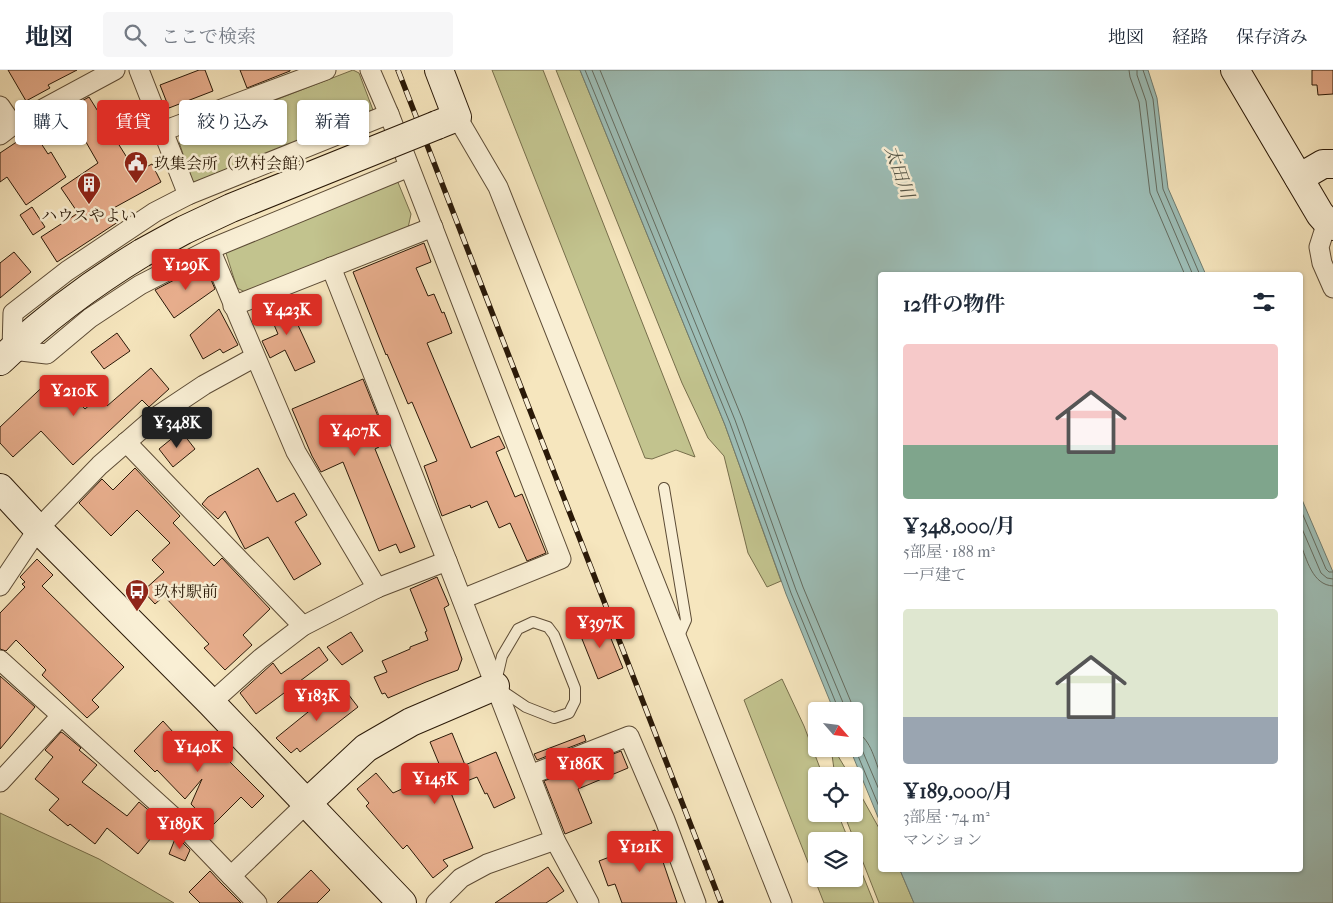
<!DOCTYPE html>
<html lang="ja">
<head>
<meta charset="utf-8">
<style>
  :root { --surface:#fff; --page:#f6f6f7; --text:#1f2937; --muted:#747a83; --line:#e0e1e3; --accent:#d93025 }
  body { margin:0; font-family:"IM FELL French Canon","Noto Serif JP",serif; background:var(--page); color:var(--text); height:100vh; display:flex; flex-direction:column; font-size:19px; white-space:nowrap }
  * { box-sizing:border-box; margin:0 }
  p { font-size:16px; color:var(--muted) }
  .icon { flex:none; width:28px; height:28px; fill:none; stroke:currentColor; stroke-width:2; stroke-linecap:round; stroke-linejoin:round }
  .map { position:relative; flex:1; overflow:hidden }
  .sheet { position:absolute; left:878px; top:202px; width:425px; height:600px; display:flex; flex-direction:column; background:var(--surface); border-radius:5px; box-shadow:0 1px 4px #0004 }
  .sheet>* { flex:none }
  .hud { position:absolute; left:15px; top:30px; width:475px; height:45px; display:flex; gap:10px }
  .needle { width:32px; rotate:118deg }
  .controls { position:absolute; left:808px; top:632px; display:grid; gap:10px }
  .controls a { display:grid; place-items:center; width:55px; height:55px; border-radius:5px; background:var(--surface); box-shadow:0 1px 4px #0004; font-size:25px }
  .price { position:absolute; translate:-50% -42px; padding:0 11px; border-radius:5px; background:var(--accent); color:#fff; font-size:16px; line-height:32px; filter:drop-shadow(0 1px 2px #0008) }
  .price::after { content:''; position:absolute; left:50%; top:30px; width:15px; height:11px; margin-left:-8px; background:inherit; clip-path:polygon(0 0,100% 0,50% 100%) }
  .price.selected { background:#222; color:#fff }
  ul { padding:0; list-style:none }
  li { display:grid; align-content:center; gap:10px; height:265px; padding:0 25px }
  li span { display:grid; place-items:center; height:155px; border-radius:5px; color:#555 }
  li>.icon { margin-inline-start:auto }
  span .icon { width:90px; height:90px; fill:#fffc; stroke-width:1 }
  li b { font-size:21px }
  h2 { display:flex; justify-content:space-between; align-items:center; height:60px; padding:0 25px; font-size:21px }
  .tag { padding:0 18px; border-radius:5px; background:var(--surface); box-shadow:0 1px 4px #0004; font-size:18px; line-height:45px }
  .tag.selected { background:var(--accent); color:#fff }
  header { display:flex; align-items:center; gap:30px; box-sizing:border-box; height:70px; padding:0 25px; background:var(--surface); border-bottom:1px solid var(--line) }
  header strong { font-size:24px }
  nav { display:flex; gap:28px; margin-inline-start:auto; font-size:18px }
  .search { width:350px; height:45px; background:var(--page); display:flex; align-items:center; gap:12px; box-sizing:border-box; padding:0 18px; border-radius:5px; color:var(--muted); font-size:19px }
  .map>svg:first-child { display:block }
  .green { fill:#c2c38e; stroke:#766e4b }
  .water { fill:#9dbeb7; stroke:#6f7c71 }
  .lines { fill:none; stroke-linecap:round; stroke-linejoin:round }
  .shore { stroke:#646c60; stroke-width:1 }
  .building { fill:#e8ae8d; stroke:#2a1908 }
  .lane-casing { stroke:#5d4c36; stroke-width:12 }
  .street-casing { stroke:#5d4c36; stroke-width:21 }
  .secondary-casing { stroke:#2a1908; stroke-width:30 }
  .lane { stroke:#f9efd5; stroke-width:10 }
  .street { stroke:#f9efd5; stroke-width:19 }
  .secondary { stroke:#f9efd5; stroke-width:28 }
  .rail-casing { stroke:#2a1908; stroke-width:5.5 }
  .rail { stroke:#f9efd5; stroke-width:4; stroke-dasharray:11; stroke-linecap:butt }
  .secondary-bridge-casing { stroke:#2a1908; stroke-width:30; stroke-linecap:butt }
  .secondary-bridge { stroke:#f9efd5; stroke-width:28 }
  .labels { text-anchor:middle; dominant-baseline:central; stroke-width:5; stroke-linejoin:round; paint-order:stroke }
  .poi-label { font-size:16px; fill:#2a1908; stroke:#f9efd5; text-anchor:start }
  .water-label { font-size:18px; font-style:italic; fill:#525345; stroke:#f9efd5 }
</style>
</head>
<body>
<header>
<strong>地図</strong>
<div class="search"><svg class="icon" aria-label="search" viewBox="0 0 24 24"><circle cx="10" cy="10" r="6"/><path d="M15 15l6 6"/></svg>ここで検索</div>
<nav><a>地図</a><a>経路</a><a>保存済み</a></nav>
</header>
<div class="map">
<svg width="1333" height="833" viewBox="0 0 1333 833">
  <rect width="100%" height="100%" fill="#f6e6be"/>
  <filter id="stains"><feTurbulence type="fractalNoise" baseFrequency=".004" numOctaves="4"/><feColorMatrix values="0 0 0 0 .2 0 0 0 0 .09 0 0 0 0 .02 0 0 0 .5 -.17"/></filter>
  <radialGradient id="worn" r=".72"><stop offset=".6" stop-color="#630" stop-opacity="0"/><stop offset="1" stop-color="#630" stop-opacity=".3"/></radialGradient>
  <!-- green -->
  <g class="green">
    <path d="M353 0 359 3 373 40 193 114 179 72 182 66Z"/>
    <path d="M492 0H543L695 387 676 380 652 389 645 388Z"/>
    <path d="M556 0H580L725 355 781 511 767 517 748 483 724 386 708 368 682 313Z"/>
    <path d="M397 110 411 144 408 158 245 222 237 218 226 183 228 178Z"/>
    <path d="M782 609 804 656 823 706H816V744H838L849 771H816V809H854V783L874 833H824L744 630Z"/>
    <path d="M832 685 838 686 850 706H835Z"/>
    <path d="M854 713 880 760V800H900L914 833H879L844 744H854Z"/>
    <path d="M0 743 99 789 174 833H0Z"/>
  </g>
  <!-- water -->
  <g class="water">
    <path d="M580 0H1148L1157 28 1168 118 1206 205H880V752L850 679H854V641H834L786 524 725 355Z"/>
    <path d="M1300 425 1333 502V833H914L900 800H1300Z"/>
  </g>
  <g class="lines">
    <!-- shore -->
    <g class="shore">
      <path d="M585 0 730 353 791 523 838 638 839 641"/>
      <path d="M592 0 735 350 796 520 844 635 845 641"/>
      <path d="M600 0 742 348 803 517 851 632 852 641"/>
      <path d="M1129 0 1130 7 1139 32 1150 123 1185 205"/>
      <path d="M1137 0V5L1146 31 1157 121 1193 205"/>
      <path d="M1143 0 1153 29 1163 119 1200 205"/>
      <path d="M1300 438 1326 499 1329 502H1333"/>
      <path d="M1300 454 1321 503 1327 508 1333 509"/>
      <path d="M1300 473C1307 489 1312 515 1333 516"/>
      <path d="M854 661C870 667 874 688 880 703"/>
      <path d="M854 668 860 675 880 722"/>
      <path d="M854 676 880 739"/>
    </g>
  </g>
  <!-- building -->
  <g class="building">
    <path d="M8 0H77L48 15 50 18 26 31Z"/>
    <path d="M199 0H205L213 21 169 38 160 15Z"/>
    <path d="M240 0H290V1L247 18Z"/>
    <path d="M1312 0H1333V24L1318 25 1317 15H1312Z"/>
    <path d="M89 27 136 102 152 94 161 112 110 140 118 152 57 192 41 167 78 143 61 118 98 93 67 39Z"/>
    <path d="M33 61 48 84 51 82 66 107 26 135 7 107 0 112V83Z"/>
    <path d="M32 137 45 157 33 165 20 145Z"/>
    <path d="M424 173 431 192 416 198 428 226 434 224 442 243 444 242 452 263 427 273 471 378 499 366 505 378 496 382 515 427 522 424 546 483 527 491 510 453 499 458 487 431 471 438 470 435 442 446 424 396 437 391 412 332 408 334 387 284 386 285 353 202Z"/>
    <path d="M14 182 31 202 0 228V193Z"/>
    <path d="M199 197 202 201 206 198 215 219 174 248 155 220Z"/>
    <path d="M285 227 315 292 295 301 285 280 270 288 262 271 278 264 266 236Z"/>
    <path d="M219 239 238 275 223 283 220 279 203 289 190 265Z"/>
    <path d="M117 263 130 281 104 299 91 282Z"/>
    <path d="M151 298 169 319 149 337 142 330 73 395 41 361 13 387 0 373V357L54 306 85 339 99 327 107 336Z"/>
    <path d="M363 309 381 354 371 358 379 377 375 379 415 477 400 483 396 474 379 481 343 392 321 402 312 386 292 339Z"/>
    <path d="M181 361 195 379 173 397 159 379Z"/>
    <path d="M135 398 180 446 173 453 214 496 222 488 270 539 243 565 252 575 225 600 204 578 209 574 164 526 155 534 143 521 164 502 152 490 170 473 137 440 111 466 79 433 102 409 113 420Z"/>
    <path d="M258 398 277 432 294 423 307 445 295 452 321 494 294 510 268 467 245 479 225 441 218 449 202 434 208 427Z"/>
    <path d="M37 489 53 505 42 516 124 597 92 630 99 637 87 648 42 605 46 600 16 570 6 581 0 579V543L25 517 22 514 25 512 20 507Z"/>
    <path d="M437 507 449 535 444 538 462 589 458 600 426 612 388 628 385 623 382 624 374 607 387 602 382 591 410 579V577L428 570 425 562 427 561 410 519Z"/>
    <path d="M603 549 623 598 598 609 578 559Z"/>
    <path d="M351 562 363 581 342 595 327 577Z"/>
    <path d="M319 577 328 590 256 644 240 623 273 593 281 604Z"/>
    <path d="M0 606 35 637 0 679Z"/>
    <path d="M345 620 358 637 300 682 297 678 291 683 276 668 313 638 311 635Z"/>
    <path d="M163 651 184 674 189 669 197 677 206 668 264 726 252 738 241 727 212 756 191 734 202 709 185 729 157 700 155 702 134 681Z"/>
    <path d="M61 662 63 663 81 678 79 680 97 695 82 712 127 746 139 732 159 749 155 753 160 757 138 784 107 758 95 774 70 754 68 756 49 740 59 729 35 709 53 687 45 680Z"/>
    <path d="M452 663 465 695 496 682 515 728 494 738 487 723 485 724 477 707 449 718 473 778 443 790 448 796 433 808 407 775 403 779 366 736 369 733 357 719 376 703 393 723 442 701 430 672Z"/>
    <path d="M584 665 586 671 537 690 534 684Z"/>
    <path d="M621 681 628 698 578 719 592 753 565 764 544 711Z"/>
    <path d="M655 760 665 784 661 786 677 833H622L615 814 608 816 599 791 641 775 637 767Z"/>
    <path d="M175 769 183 773 190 780 185 791 169 784Z"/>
    <path d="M548 797 564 821 546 833H495Z"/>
    <path d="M311 800 330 820 317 833H277Z"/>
    <path d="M210 801 221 813 241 833H200L189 822Z"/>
  </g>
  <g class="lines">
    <!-- lane casing -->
    <g class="lane-casing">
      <g id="lane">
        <path d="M664 418 686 550 678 568"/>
        <path d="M533 552 548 557 554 565 575 618V631L569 643 554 648 526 637 495 616 502 586 518 559Z"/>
      </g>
    </g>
    <!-- street casing -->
    <g class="street-casing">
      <g id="street">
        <path d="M139 0 188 125"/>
        <path d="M370 0 389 44 561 489 462 529"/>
        <path d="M0 36 13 55"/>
        <path d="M389 44 188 125 155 142 67 201 13 243 12 280 47 284 90 248 140 215 210 179 409 97"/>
        <path d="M457 47 498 117 782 833"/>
        <path d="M163 61 326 0"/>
        <path d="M0 65 13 55 115 0"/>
        <path d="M1327 152 1319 177 1322 193 1333 218"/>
        <path d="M210 179 296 382 377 518"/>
        <path d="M331 197 447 491"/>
        <path d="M233 236 433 157"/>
        <path d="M126 372 303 556"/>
        <path d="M0 516 38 459 100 395 153 349 204 315 255 287"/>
        <path d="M0 590 180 753 257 833"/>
        <path d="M211 633 260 589 303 556 377 518 447 491 555 770 589 833"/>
        <path d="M530 705 629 666 665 750 696 833"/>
        <path d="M0 712 61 646"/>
        <path d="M231 806 307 733"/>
        <path d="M436 833 461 808 487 794 555 770"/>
      </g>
    </g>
    <!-- secondary casing -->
    <g class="secondary-casing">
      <g id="secondary">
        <path d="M1235 0 1320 144 1327 152 1333 156"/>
        <path d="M437 55 457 47 439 0"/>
        <path d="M1299 108 1323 94H1333"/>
        <path d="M0 291C43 250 91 214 142 183"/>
        <path d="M0 418 38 459 211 633 402 833"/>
        <path d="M307 733 366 678 411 652 495 616"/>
      </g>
    </g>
    <!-- lane -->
    <use href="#lane" class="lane"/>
    <!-- street -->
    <use href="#street" class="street"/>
    <!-- secondary -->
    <use href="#secondary" class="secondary"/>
    <!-- rail casing -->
    <g class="rail-casing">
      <path id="rail" d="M398 0 721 833"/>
    </g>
    <!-- rail -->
    <use href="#rail" class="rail"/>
    <!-- secondary-bridge casing -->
    <g class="secondary-bridge-casing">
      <path id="secondary-bridge" d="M142 183 184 160 231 138 437 55"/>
    </g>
    <!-- secondary-bridge -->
    <use href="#secondary-bridge" class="secondary-bridge"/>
  </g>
  <!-- icons -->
  <defs>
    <g id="civic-pin" transform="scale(1.25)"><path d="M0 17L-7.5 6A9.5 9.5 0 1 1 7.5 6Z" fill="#8f2418" stroke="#f9efd5"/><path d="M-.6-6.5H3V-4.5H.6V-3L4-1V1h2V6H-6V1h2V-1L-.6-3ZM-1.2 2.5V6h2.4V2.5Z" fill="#fff"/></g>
    <g id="building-pin" transform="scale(1.25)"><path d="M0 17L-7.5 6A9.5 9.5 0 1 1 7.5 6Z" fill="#8f2418" stroke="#f9efd5"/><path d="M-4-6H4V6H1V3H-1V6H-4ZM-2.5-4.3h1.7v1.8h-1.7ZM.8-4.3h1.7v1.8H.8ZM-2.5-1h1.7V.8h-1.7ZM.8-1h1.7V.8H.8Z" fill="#fff"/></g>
    <g id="bus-pin" transform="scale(1.25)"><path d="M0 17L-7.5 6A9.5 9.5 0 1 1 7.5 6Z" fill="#8f2418" stroke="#f9efd5"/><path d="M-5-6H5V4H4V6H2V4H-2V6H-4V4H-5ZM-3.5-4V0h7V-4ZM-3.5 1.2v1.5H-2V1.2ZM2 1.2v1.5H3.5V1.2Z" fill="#fff"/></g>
  </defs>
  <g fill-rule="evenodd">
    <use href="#civic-pin" x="136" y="93"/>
    <use href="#building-pin" x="89" y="114"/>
    <use href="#bus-pin" x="137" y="521"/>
  </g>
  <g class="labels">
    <!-- poi labels -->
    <g class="poi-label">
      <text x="154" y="93">玖集会所（玖村会館）</text>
      <text x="89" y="145" text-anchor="middle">ハウスやよい</text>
      <text x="154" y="521">玖村駅前</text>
    </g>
    <!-- water labels -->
    <g class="water-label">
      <text transform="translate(899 102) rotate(71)">太田川</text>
    </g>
  </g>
  <rect width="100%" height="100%" filter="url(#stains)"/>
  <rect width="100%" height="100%" fill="url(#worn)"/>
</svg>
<div class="controls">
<a><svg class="needle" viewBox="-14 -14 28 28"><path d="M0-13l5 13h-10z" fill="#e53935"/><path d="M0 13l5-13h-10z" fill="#747a83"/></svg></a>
<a><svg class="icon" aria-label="locate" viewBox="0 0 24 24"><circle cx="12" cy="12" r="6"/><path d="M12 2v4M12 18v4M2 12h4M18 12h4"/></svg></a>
<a><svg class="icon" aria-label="layers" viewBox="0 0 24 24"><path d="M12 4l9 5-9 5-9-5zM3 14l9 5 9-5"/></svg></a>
</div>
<b class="price" style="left:186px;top:221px">¥129K</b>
<b class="price" style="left:287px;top:266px">¥423K</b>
<b class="price" style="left:74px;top:347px">¥210K</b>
<b class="price selected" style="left:177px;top:379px">¥348K</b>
<b class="price" style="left:355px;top:387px">¥407K</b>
<b class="price" style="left:600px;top:579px">¥397K</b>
<b class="price" style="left:317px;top:652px">¥183K</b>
<b class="price" style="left:198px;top:703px">¥140K</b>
<b class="price" style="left:580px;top:720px">¥186K</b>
<b class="price" style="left:435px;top:735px">¥145K</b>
<b class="price" style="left:180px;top:780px">¥189K</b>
<b class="price" style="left:640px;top:803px">¥121K</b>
<div class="hud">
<a class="tag">購入</a>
<a class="tag selected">賃貸</a>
<a class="tag">絞り込み</a>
<a class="tag">新着</a>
</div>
<section class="sheet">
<h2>12件の物件<svg class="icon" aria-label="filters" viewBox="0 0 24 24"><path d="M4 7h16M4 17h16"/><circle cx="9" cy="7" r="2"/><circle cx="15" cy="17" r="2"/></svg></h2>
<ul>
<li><span style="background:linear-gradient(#f6c9c9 65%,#7fa58c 0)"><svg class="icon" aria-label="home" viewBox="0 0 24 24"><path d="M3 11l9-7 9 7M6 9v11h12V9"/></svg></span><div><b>¥348,000/月</b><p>5部屋 · 188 m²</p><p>一戸建て</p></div></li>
<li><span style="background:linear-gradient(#dfe7d0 70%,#9aa5b1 0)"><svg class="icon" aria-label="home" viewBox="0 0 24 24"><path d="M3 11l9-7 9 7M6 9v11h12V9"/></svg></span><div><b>¥189,000/月</b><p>3部屋 · 74 m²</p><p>マンション</p></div></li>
</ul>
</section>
</div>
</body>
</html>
